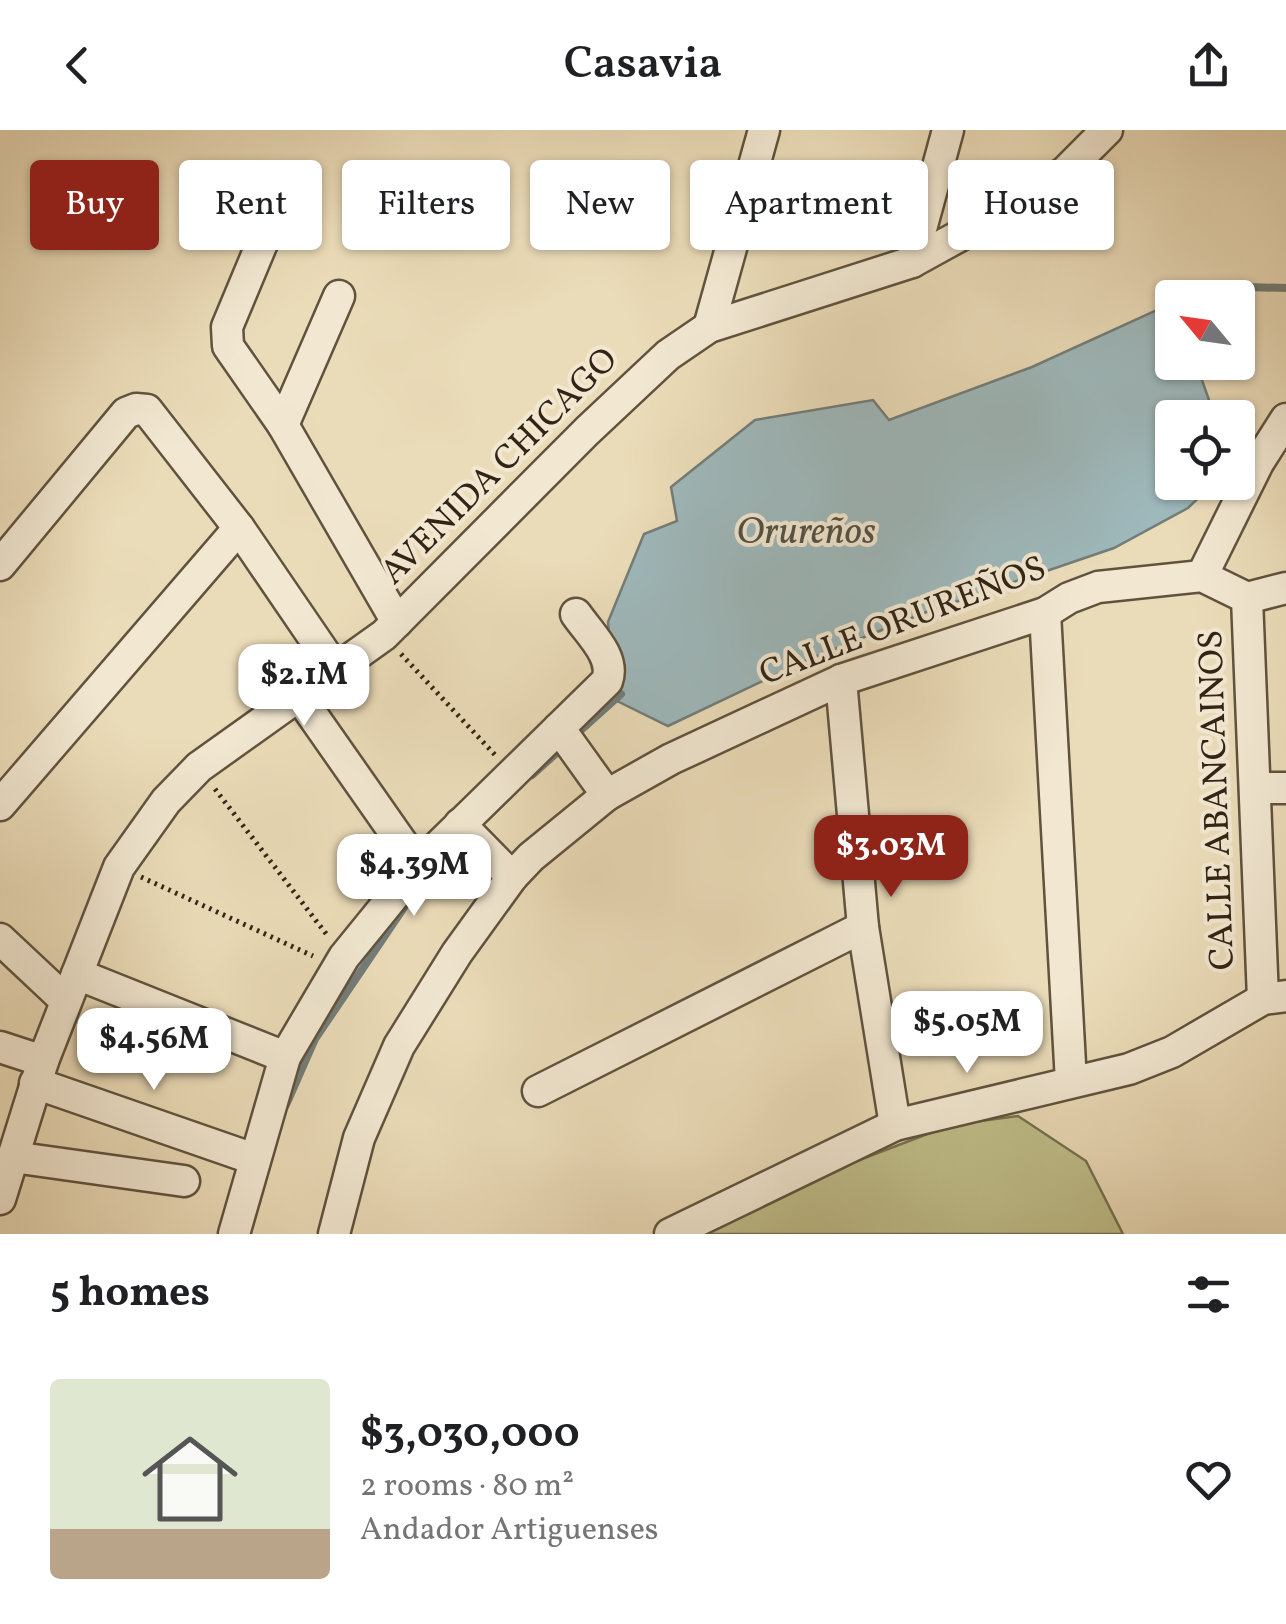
<!DOCTYPE html>
<html lang="en">
<head>
<meta charset="utf-8">
<style>
  :root { --surface:#fff; --page:#f6f6f6; --text:#202124; --muted:#757577; --line:#e0e0e0; --accent:#8f2418 }
  body { margin:0; font-family:Vollkorn,serif; background:var(--page); color:var(--text); height:100vh; display:flex; flex-direction:column; font-size:38px; white-space:nowrap }
  * { box-sizing:border-box; margin:0 }
  p { font-size:32px; color:var(--muted) }
  .icon { flex:none; width:55px; height:55px; fill:none; stroke:currentColor; stroke-width:2; stroke-linecap:round; stroke-linejoin:round }
  .map { position:relative; height:1104px; overflow:hidden }
  .details { display:flex; flex-direction:column; background:var(--surface); flex:1 }
  .details>* { flex:none }
  .banner { position:absolute; left:30px; top:30px; width:1228px; height:90px; display:flex; gap:20px }
  .needle { width:65px; rotate:299deg }
  .controls { position:absolute; left:1155px; top:150px; display:grid; gap:20px }
  .controls a { display:grid; place-items:center; width:100px; height:100px; border-radius:10px; background:var(--surface); box-shadow:0 2px 8px #0004; font-size:50px }
  .price { position:absolute; translate:-50% -85px; padding:0 22px; border-radius:20px; background:#fff; color:#222; font-size:32px; line-height:65px; filter:drop-shadow(0 2px 5px #0008) }
  .price::after { content:''; position:absolute; left:50%; top:60px; width:30px; height:22px; margin-left:-15px; background:inherit; clip-path:polygon(0 0,100% 0,50% 100%) }
  .price.selected { background:var(--accent); color:#fff }
  ul { padding:0; list-style:none }
  li { display:flex; align-items:center; gap:30px; height:250px; padding:0 50px }
  li+li { border-top:2px solid var(--line) }
  li span { display:grid; place-items:center; flex:none; width:280px; height:200px; border-radius:10px; color:#555 }
  li>.icon { margin-inline-start:auto }
  span .icon { width:120px; height:120px; fill:#fffc; stroke-width:1 }
  li b { font-size:42px }
  h2 { display:flex; justify-content:space-between; align-items:center; height:120px; padding:0 50px; font-size:42px }
  .tag { padding:0 35px; border-radius:10px; background:var(--surface); box-shadow:0 2px 8px #0004; font-size:35px; line-height:90px }
  .tag.selected { background:var(--accent); color:#fff }
  header { display:flex; justify-content:space-between; align-items:center; height:130px; padding:0 50px; background:var(--surface); font-size:45px; font-weight:600 }
  .map>svg:first-child { display:block }
  .green { fill:#bfbe8a; stroke:#787250; stroke-width:2.5 }
  .water { fill:#9eb8bb; stroke:#737d79; stroke-width:2.5 }
  .lines { fill:none; stroke-linecap:round; stroke-linejoin:round }
  .stream { stroke:#737d79; stroke-width:8 }
  .minor-casing { stroke:#60533e; stroke-width:35 }
  .path { stroke:#322515; stroke-width:5; stroke-dasharray:2.5 5; stroke-linecap:butt }
  .minor { stroke:#f2e8d2; stroke-width:30 }
  .labels { text-anchor:middle; dominant-baseline:central; stroke-width:8; stroke-linejoin:round; paint-order:stroke }
  .street-label { font-size:35px; fill:#322515; stroke:#f2e8d2 }
  .water-label { font-size:38px; font-style:italic; fill:#525147; stroke:#f2e8d2 }
</style>
</head>
<body>
<header><svg class="icon" aria-label="back" viewBox="0 0 24 24"><path d="M15 5l-7 7 7 7"/></svg>Casavia<svg class="icon" aria-label="share" viewBox="0 0 24 24"><path d="M12 15V3M7 8l5-5 5 5M5 13v7h14v-7"/></svg></header>
<div class="map">
<svg width="1286" height="1104" viewBox="0 0 1286 1104">
  <rect width="100%" height="100%" fill="#ebdcb9"/>
  <filter id="stains"><feTurbulence type="fractalNoise" baseFrequency=".002" numOctaves="4"/><feColorMatrix values="0 0 0 0 .2 0 0 0 0 .09 0 0 0 0 .02 0 0 0 .5 -.17"/></filter>
  <radialGradient id="worn" r=".72"><stop offset=".6" stop-color="#630" stop-opacity="0"/><stop offset="1" stop-color="#630" stop-opacity=".3"/></radialGradient>
  <!-- green -->
  <path class="green" d="M1018 986 1086 1031 1123 1104H693L841 1037 951 995Z"/>
  <!-- water -->
  <path class="water" d="M1159 179 1172 184V232L1196 233 1215 287 1172 288V352L1214 353 1188 378 1114 418 929 481 805 531 668 596 615 570 608 492 644 404 677 391 671 357 755 290 873 270 889 290 1032 237Z"/>
  <g class="lines">
    <!-- stream -->
    <g class="stream">
      <path d="M1208 168 1245 157 1286 158"/>
      <path d="M572 608 621 564"/>
      <path d="M532 645 562 618"/>
      <path d="M286 975 315 909 407 773"/>
    </g>
    <!-- minor casing -->
    <g class="minor-casing">
      <g id="minor">
        <path d="M265 106 227 197 228 216 283 295 397 492"/>
        <path d="M912 132 948 0"/>
        <path d="M709 197 764 0"/>
        <path d="M283 295 339 166"/>
        <path d="M0 435 126 283 136 279 147 280 239 398 336 540"/>
        <path d="M1202 446 1258 333 1286 289"/>
        <path d="M1247 468 1263 869"/>
        <path d="M1045 483 1071 952"/>
        <path d="M841 550 863 797 895 995"/>
        <path d="M299 566 418 736"/>
        <path d="M559 598 607 665"/>
        <path d="M1255 658H1286"/>
        <path d="M0 675 239 398"/>
        <path d="M460 694 512 747"/>
        <path d="M0 809 65 870"/>
        <path d="M77 844 285 927"/>
        <path d="M0 917 43 931"/>
        <path d="M35 953 254 1029"/>
        <path d="M538 961 863 797"/>
        <path d="M13 1027 184 1051"/>
        <path d="M0 1069 43 931 119 737 166 671 199 637 384 505 587 301 668 225 709 197 912 132 1032 66 1065 42 1107 0"/>
        <path d="M234 1104 285 927 344 827 418 736 607 551C616 527 589 503 576 484"/>
        <path d="M334 1104 359 1008 399 916 457 823 512 747 531 727 607 665 671 629 841 550 1045 483 1069 468 1098 457 1202 446 1247 468 1286 458"/>
        <path d="M670 1104 895 995 1129 939 1172 922 1263 869 1286 866"/>
      </g>
    </g>
    <!-- path -->
    <g class="path">
      <path d="M401 524 496 626"/>
      <path d="M215 659 327 805"/>
      <path d="M141 747 313 826"/>
    </g>
    <!-- minor -->
    <use href="#minor" class="minor"/>
  </g>
  <g class="labels">
    <!-- street labels -->
    <g class="street-label">
      <text transform="translate(500 337) rotate(-45)">AVENIDA CHICAGO</text>
      <text transform="translate(903 492) rotate(-21)">CALLE ORUREÑOS</text>
      <text transform="translate(1218 670) rotate(-92)">CALLE ABANCAINOS</text>
    </g>
    <!-- water labels -->
    <g class="water-label">
      <text x="806" y="403">Orureños</text>
    </g>
  </g>
  <rect width="100%" height="100%" filter="url(#stains)"/>
  <rect width="100%" height="100%" fill="url(#worn)"/>
</svg>
<div class="controls">
<a><svg class="needle" viewBox="-14 -14 28 28"><path d="M0-13l5 13h-10z" fill="#e53935"/><path d="M0 13l5-13h-10z" fill="#757577"/></svg></a>
<a><svg class="icon" aria-label="locate" viewBox="0 0 24 24"><circle cx="12" cy="12" r="6"/><path d="M12 2v4M12 18v4M2 12h4M18 12h4"/></svg></a>
</div>
<b class="price" style="left:304px;top:599px">$2.1M</b>
<b class="price selected" style="left:891px;top:770px">$3.03M</b>
<b class="price" style="left:414px;top:789px">$4.39M</b>
<b class="price" style="left:967px;top:946px">$5.05M</b>
<b class="price" style="left:154px;top:963px">$4.56M</b>
<div class="banner">
<a class="tag selected">Buy</a>
<a class="tag">Rent</a>
<a class="tag">Filters</a>
<a class="tag">New</a>
<a class="tag">Apartment</a>
<a class="tag">House</a>
</div>
</div>
<section class="details">
<h2>5 homes<svg class="icon" aria-label="filters" viewBox="0 0 24 24"><path d="M4 7h16M4 17h16"/><circle cx="9" cy="7" r="2"/><circle cx="15" cy="17" r="2"/></svg></h2>
<ul>
<li><span style="background:linear-gradient(#dfe7d0 75%,#b9a48a 0)"><svg class="icon" aria-label="home" viewBox="0 0 24 24"><path d="M3 11l9-7 9 7M6 9v11h12V9"/></svg></span><div><b>$3,030,000</b><p>2 rooms · 80 m²</p><p>Andador Artiguenses</p></div><svg class="icon" aria-label="heart" viewBox="0 0 24 24"><path d="M12 20l-8-8c-3-5 5-10 8-4 3-6 11-1 8 4z"/></svg></li>
</ul>
</section>
</body>
</html>
